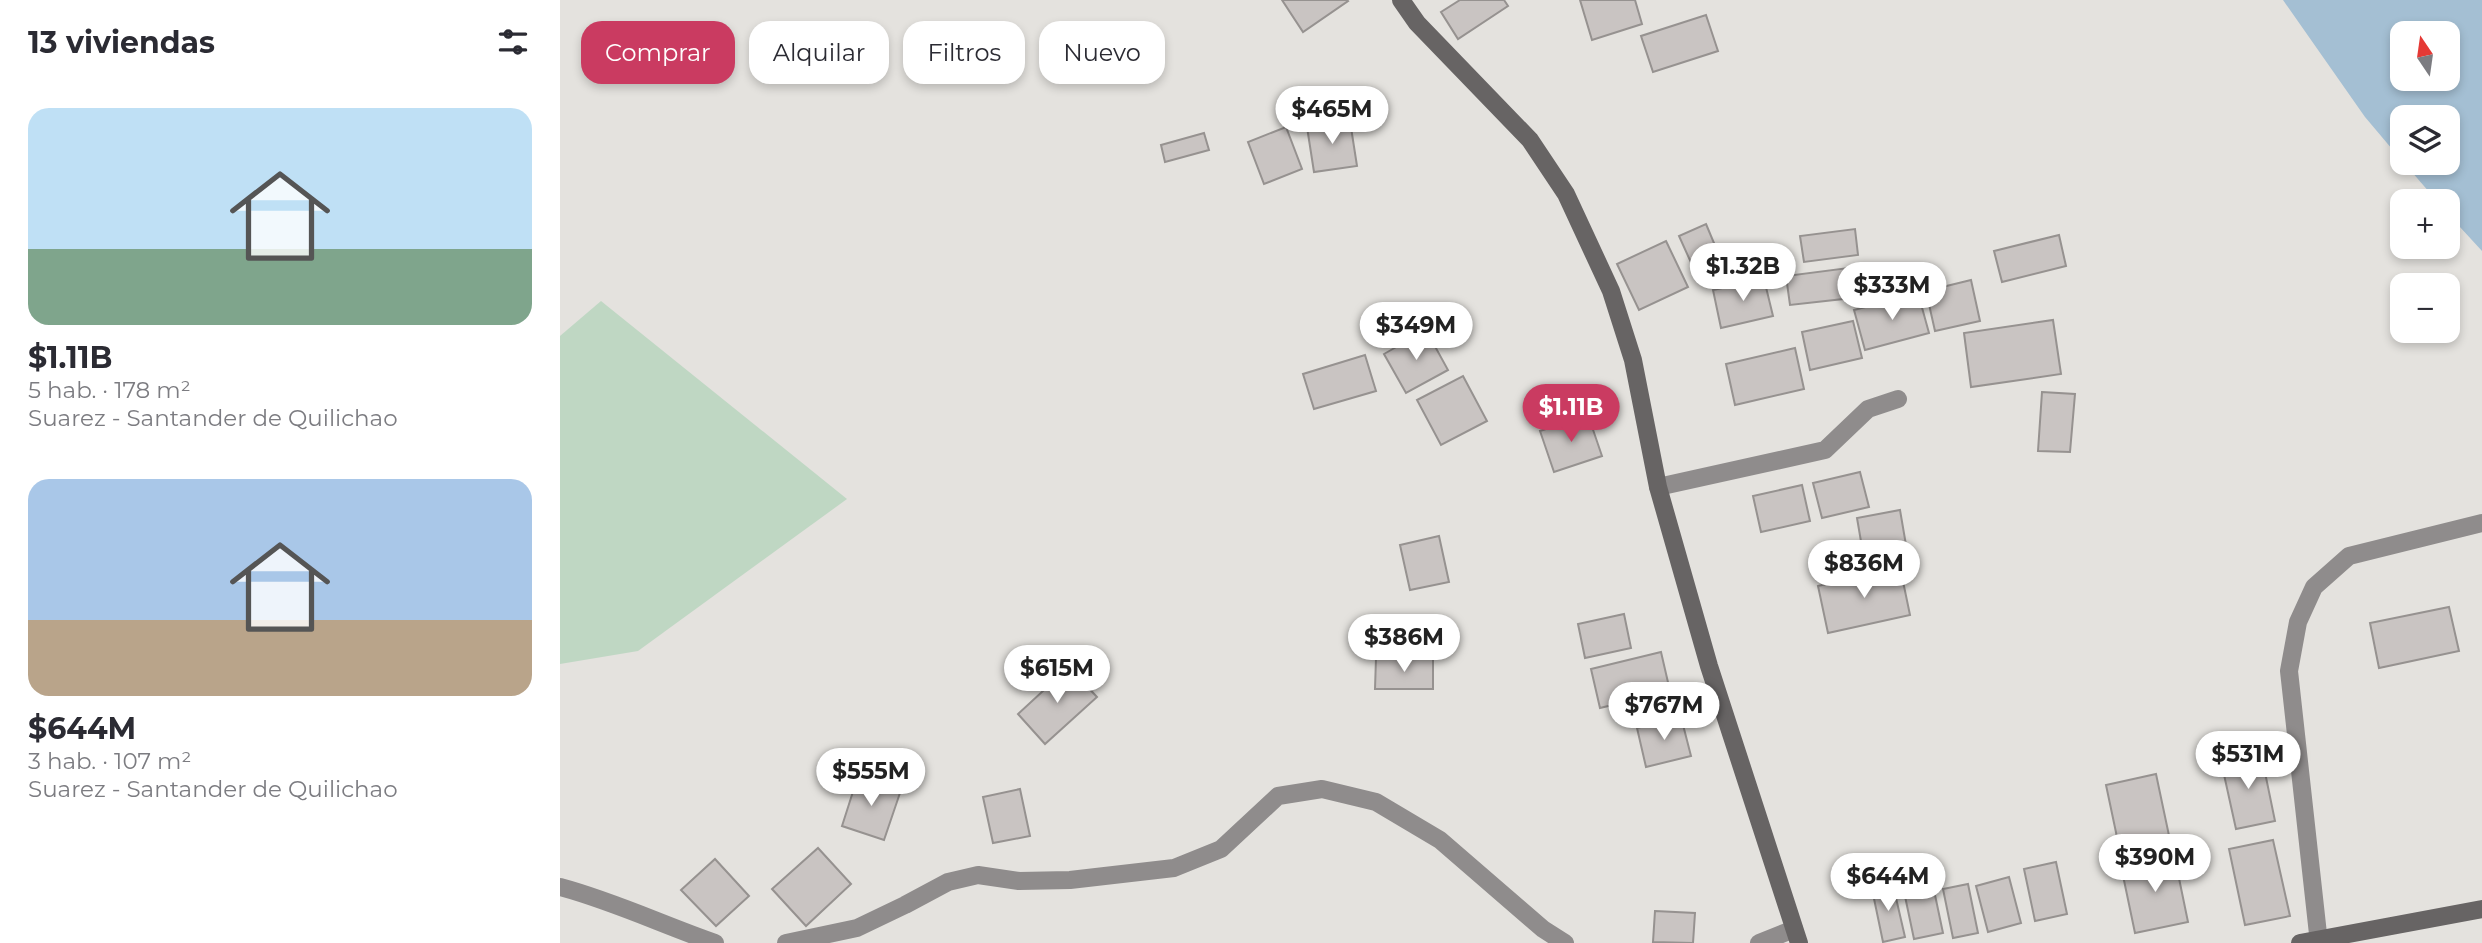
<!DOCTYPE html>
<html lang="es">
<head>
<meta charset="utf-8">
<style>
  :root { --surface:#fff; --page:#f7f7f7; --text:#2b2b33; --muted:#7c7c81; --accent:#ca3b61 }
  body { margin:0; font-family:Montserrat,sans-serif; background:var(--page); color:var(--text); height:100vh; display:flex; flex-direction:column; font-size:26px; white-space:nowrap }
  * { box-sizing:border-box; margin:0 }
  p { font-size:23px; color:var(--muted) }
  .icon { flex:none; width:38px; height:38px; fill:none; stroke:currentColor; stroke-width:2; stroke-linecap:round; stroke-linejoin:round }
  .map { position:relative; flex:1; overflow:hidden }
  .side { display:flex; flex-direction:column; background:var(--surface); width:560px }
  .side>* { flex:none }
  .banner { position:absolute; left:21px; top:21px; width:665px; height:63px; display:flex; gap:14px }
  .needle { width:46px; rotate:347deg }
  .buttons { position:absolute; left:1830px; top:21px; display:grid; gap:14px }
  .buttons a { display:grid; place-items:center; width:70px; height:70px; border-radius:14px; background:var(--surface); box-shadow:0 4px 10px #0003; font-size:35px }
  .price { position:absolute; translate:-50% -60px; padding:0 16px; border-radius:24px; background:#fff; color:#222; font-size:23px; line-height:46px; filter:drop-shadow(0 2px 4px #0008) }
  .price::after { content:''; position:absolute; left:50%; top:42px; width:21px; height:16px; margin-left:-10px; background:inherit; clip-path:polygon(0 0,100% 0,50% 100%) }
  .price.on { background:var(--accent); color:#fff }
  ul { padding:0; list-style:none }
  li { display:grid; align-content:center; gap:14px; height:371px; padding:0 28px }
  li span { display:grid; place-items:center; height:217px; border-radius:21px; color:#555 }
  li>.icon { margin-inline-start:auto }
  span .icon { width:126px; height:126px; fill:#fffc; stroke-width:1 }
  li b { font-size:30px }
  h2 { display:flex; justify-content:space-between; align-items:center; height:84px; padding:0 28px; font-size:30px }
  .tag { padding:0 24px; border-radius:21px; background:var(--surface); box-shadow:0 4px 10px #0003; font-size:24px; line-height:63px }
  .tag.on { background:var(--accent); color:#fff }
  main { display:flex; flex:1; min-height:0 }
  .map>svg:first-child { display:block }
  .green { fill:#bfd7c3 }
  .water { fill:#a4bfd3; fill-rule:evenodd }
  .building { fill:#c9c4c2; stroke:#969290; stroke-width:2 }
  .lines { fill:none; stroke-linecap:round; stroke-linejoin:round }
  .street { stroke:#8f8c8c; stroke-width:18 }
  .secondary { stroke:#676464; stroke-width:18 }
</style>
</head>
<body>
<main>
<section class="side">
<h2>13 viviendas<svg class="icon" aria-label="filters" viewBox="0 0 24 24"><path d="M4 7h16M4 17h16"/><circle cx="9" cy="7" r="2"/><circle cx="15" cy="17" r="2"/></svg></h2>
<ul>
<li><span style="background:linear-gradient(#bfe0f5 65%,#7fa58c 0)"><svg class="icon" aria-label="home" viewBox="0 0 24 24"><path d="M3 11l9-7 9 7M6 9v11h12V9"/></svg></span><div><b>$1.11B</b><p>5 hab. · 178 m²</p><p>Suarez - Santander de Quilichao</p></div></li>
<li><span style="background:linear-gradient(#a9c7e8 65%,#b9a48a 0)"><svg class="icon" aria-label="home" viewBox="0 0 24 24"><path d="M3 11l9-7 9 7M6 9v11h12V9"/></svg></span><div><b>$644M</b><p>3 hab. · 107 m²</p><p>Suarez - Santander de Quilichao</p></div></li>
</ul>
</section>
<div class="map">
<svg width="1922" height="943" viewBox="0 0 1922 943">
  <rect width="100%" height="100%" fill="#e4e2de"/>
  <!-- green -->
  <path class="green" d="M41 301 287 499 78 651 0 664V336Z"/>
  <!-- water -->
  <path class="water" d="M1723 0H1922V251L1888 214V201H1877L1844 163H1888V117H1843V162L1805 117ZM1843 33H1888V79H1843Z"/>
  <!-- building -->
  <g class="building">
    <path d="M722 0H787L788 1 743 32Z"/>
    <path d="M900 0H944L948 6 898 39 881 12Z"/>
    <path d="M1020 0H1075L1082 24 1032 40Z"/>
    <path d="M1146 15 1158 51 1093 72 1081 36Z"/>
    <path d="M790 121 797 166 754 172 747 127Z"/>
    <path d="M726 127 742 169 704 184 688 142Z"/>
    <path d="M644 133 649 150 605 162 601 145Z"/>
    <path d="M1146 224 1164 267 1138 278 1119 236Z"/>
    <path d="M1295 229 1298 255 1244 262 1240 236Z"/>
    <path d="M1499 235 1506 266 1442 282 1434 251Z"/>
    <path d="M1106 241 1128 287 1079 310 1057 264Z"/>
    <path d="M1288 268 1292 298 1230 305 1226 276Z"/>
    <path d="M1204 279 1213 316 1161 328 1153 290Z"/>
    <path d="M1411 280 1420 321 1375 331 1366 291Z"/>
    <path d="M1358 293 1369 333 1305 350 1294 310Z"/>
    <path d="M1493 320 1501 374 1411 387 1404 333Z"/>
    <path d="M1293 321 1302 358 1250 370 1242 332Z"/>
    <path d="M866 330 888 370 846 393 824 354Z"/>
    <path d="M1235 348 1244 389 1175 405 1166 364Z"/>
    <path d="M805 355 816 391 754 409 743 374Z"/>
    <path d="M903 376 927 421 881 445 857 400Z"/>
    <path d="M1482 392 1515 394 1510 452 1478 451Z"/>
    <path d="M1028 415 1042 456 994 472 980 431Z"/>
    <path d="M1300 472 1309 507 1262 518 1253 483Z"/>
    <path d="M1242 485 1250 521 1201 532 1193 496Z"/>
    <path d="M1340 510 1346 545 1303 553 1297 518Z"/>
    <path d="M879 536 889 582 850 590 840 545Z"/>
    <path d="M1340 567 1350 615 1268 633 1258 586Z"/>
    <path d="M1889 607 1899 651 1819 668 1810 623Z"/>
    <path d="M1064 614 1071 648 1025 658 1018 624Z"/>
    <path d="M1101 652 1110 691 1040 708 1031 669Z"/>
    <path d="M816 658 873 659V689H815Z"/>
    <path d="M509 667 537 697 485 744 458 714Z"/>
    <path d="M1121 717 1131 756 1086 767 1077 728Z"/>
    <path d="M1701 753 1715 821 1676 829 1661 761Z"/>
    <path d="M1596 774 1611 845 1561 856 1546 785Z"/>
    <path d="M298 776 341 790 324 840 282 826Z"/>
    <path d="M460 789 470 836 433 843 423 797Z"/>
    <path d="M1713 840 1730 916 1685 925 1669 849Z"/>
    <path d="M258 848 291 884 246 926 212 889Z"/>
    <path d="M1614 854 1628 922 1575 933 1561 866Z"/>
    <path d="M155 859 189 896 156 926 121 890Z"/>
    <path d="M1496 862 1507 914 1475 921 1464 869Z"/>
    <path d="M1371 876 1383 933 1354 939 1342 882Z"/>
    <path d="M1449 877 1461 923 1428 932 1416 886Z"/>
    <path d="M1408 884 1418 933 1393 938 1383 889Z"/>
    <path d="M1333 885 1345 937 1323 942 1312 889Z"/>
    <path d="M1095 911 1135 913 1133 943 1093 942Z"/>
  </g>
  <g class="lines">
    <!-- street -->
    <g class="street">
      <path d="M1098 487 1265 450 1308 409 1338 399"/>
      <path d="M0 887C53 901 103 925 155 943"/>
      <path d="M226 943 297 928 345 905 388 882 418 875 459 881 510 880 614 868 661 849 718 796 762 789 816 802 880 840 983 929 1005 943"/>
      <path d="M1199 943 1234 929"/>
      <path d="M1759 943 1729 671 1738 622 1754 587 1789 556 1922 523"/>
    </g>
    <!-- secondary -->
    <g class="secondary">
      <path d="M841 0 857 23 970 140 1006 194 1051 291 1073 360 1098 487 1149 666 1239 943"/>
      <path d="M1740 943 1922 909"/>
    </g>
  </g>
</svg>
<div class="buttons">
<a><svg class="needle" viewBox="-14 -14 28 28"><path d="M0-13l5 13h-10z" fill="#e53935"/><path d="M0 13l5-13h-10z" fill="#7c7c81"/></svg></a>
<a><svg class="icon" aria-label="layers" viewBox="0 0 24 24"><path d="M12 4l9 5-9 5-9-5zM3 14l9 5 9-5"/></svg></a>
<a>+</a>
<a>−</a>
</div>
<b class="price" style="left:772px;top:146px">$465M</b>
<b class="price" style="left:1183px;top:303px">$1.32B</b>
<b class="price" style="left:1332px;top:322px">$333M</b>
<b class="price" style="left:856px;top:362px">$349M</b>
<b class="price on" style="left:1011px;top:444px">$1.11B</b>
<b class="price" style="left:1304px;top:600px">$836M</b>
<b class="price" style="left:844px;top:674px">$386M</b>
<b class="price" style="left:497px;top:705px">$615M</b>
<b class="price" style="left:1104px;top:742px">$767M</b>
<b class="price" style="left:1688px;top:791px">$531M</b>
<b class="price" style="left:311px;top:808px">$555M</b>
<b class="price" style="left:1595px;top:894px">$390M</b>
<b class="price" style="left:1328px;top:913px">$644M</b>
<div class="banner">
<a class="tag on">Comprar</a>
<a class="tag">Alquilar</a>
<a class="tag">Filtros</a>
<a class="tag">Nuevo</a>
</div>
</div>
</main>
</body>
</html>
